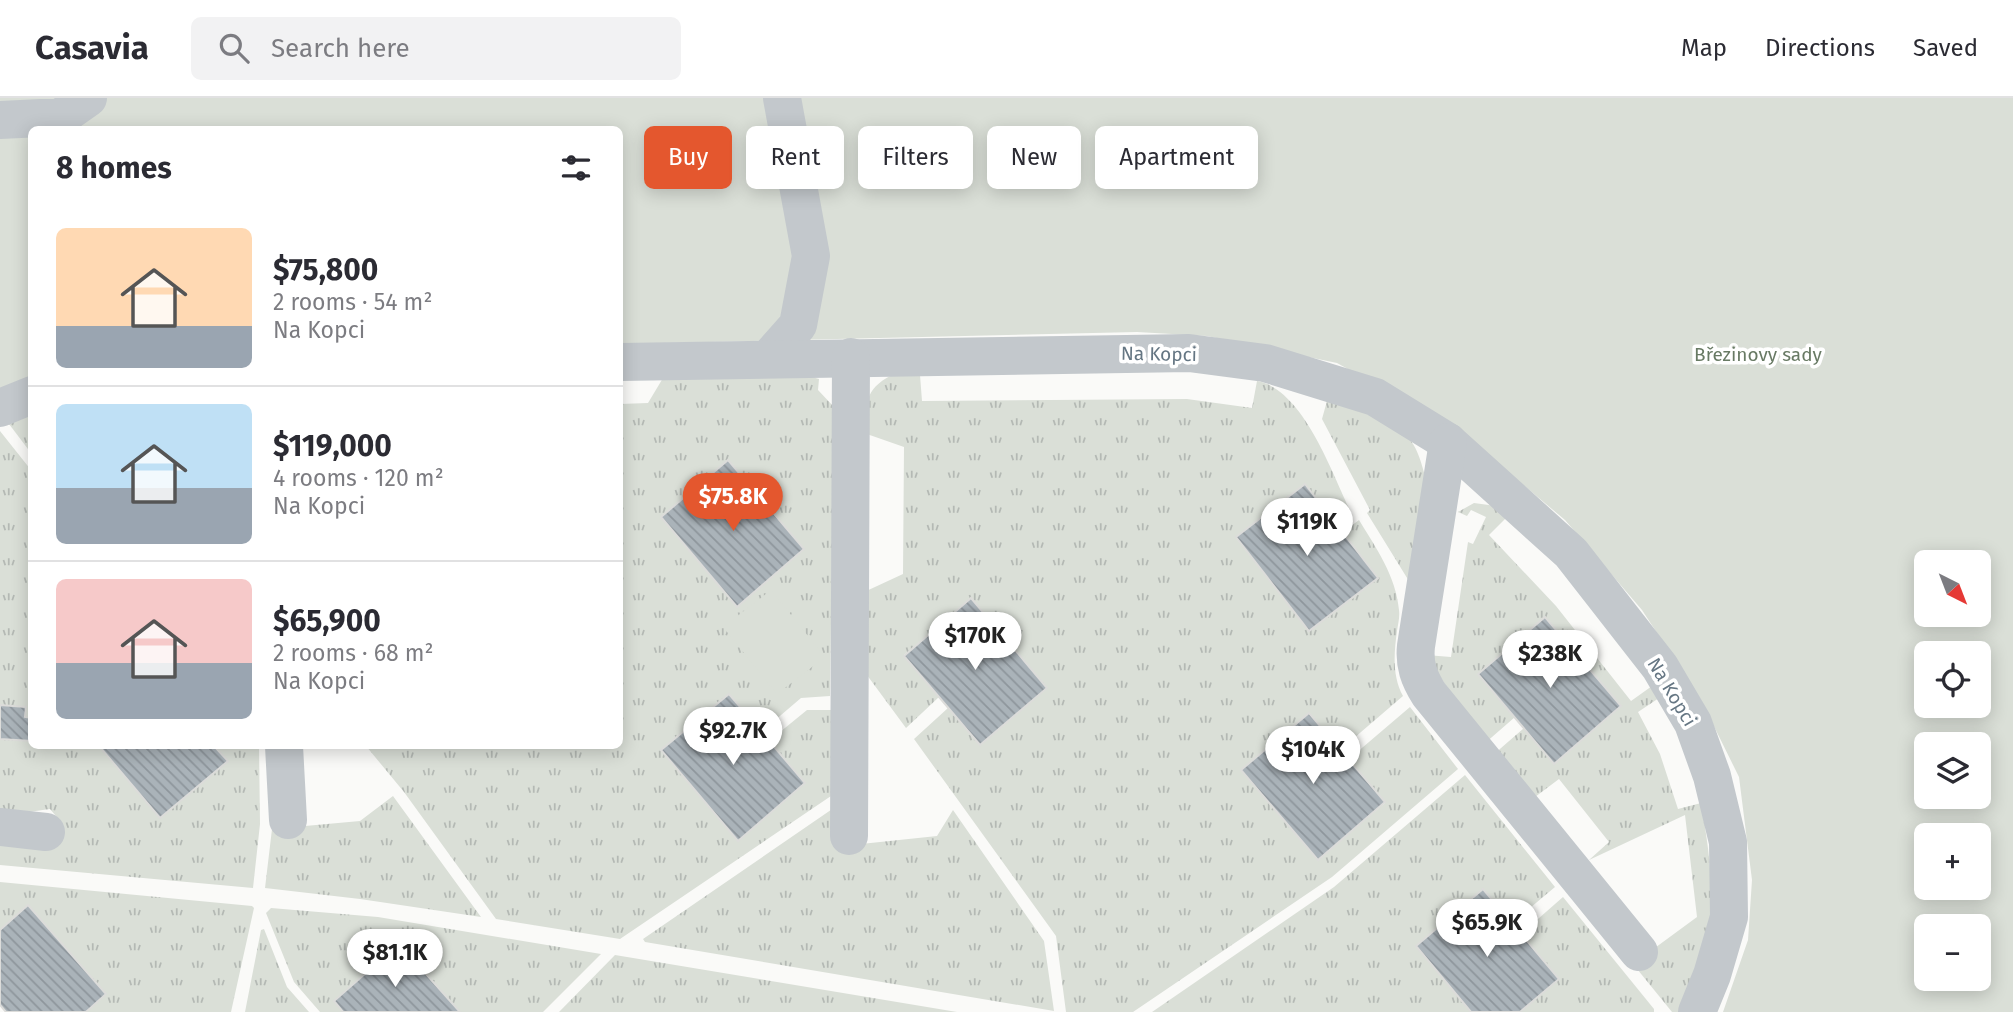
<!DOCTYPE html>
<html lang="en">
<head>
<meta charset="utf-8">
<style>
  :root { --surface:#fff; --page:#f2f2f3; --text:#2b2b33; --muted:#7c7c81; --line:#e1e1e2; --accent:#e4572e }
  body { margin:0; font-family:"Fira Sans",sans-serif; background:var(--page); color:var(--text); height:100vh; display:flex; flex-direction:column; font-size:26px; white-space:nowrap }
  * { box-sizing:border-box; margin:0 }
  p { font-size:23px; color:var(--muted) }
  .icon { flex:none; width:38px; height:38px; fill:none; stroke:currentColor; stroke-width:2; stroke-linecap:round; stroke-linejoin:round }
  .map { position:relative; flex:1; overflow:hidden }
  .drawer { position:absolute; left:28px; top:28px; width:595px; height:623px; display:flex; flex-direction:column; background:var(--surface); border-radius:10px; box-shadow:0 4px 18px #0003 }
  .drawer>* { flex:none }
  .banner { position:absolute; left:644px; top:28px; width:665px; height:63px; display:flex; gap:14px }
  .needle { width:46px; rotate:138deg }
  .fabs { position:absolute; left:1914px; top:452px; display:grid; gap:14px }
  .fabs a { display:grid; place-items:center; width:77px; height:77px; border-radius:10px; background:var(--surface); box-shadow:0 4px 18px #0003; font-size:35px }
  .price { position:absolute; translate:-50% -60px; padding:0 16px; border-radius:24px; background:#fff; color:#222; font-size:23px; line-height:46px; filter:drop-shadow(0 2px 4px #0008) }
  .price::after { content:''; position:absolute; left:50%; top:42px; width:21px; height:16px; margin-left:-10px; background:inherit; clip-path:polygon(0 0,100% 0,50% 100%) }
  .price.on { background:var(--accent); color:#fff }
  ul { padding:0; list-style:none }
  li { display:flex; align-items:center; gap:21px; height:175px; padding:0 28px }
  li+li { border-top:2px solid var(--line) }
  li span { display:grid; place-items:center; flex:none; width:196px; height:140px; border-radius:10px; color:#555 }
  li>.icon { margin-inline-start:auto }
  span .icon { width:84px; height:84px; fill:#fffc; stroke-width:1 }
  li b { font-size:30px }
  h2 { display:flex; justify-content:space-between; align-items:center; height:84px; padding:0 28px; font-size:30px }
  .pill { padding:0 24px; border-radius:10px; background:var(--surface); box-shadow:0 4px 18px #0003; font-size:24px; line-height:63px }
  .pill.on { background:var(--accent); color:#fff }
  header { display:flex; align-items:center; gap:42px; box-sizing:border-box; height:98px; padding:0 35px; background:var(--surface); border-bottom:2px solid var(--line) }
  header strong { font-size:33px }
  nav { display:flex; gap:38px; margin-inline-start:auto; font-size:24px }
  .search { width:490px; height:63px; background:var(--page); display:flex; align-items:center; gap:18px; box-sizing:border-box; padding:0 24px; border-radius:10px; color:var(--muted); font-size:26px }
  .map>svg:first-child { display:block }
  .grass { fill:url(#grass-tufts) }
  .park { fill:#dadfd7; fill-rule:evenodd }
  .building { fill:url(#building-back-hatch); stroke:#dcdcda; stroke-width:2 }
  .lines { fill:none; stroke-linecap:round; stroke-linejoin:round }
  .minor { stroke:#c3c8cc; stroke-width:38 }
  .labels { text-anchor:middle; dominant-baseline:central; stroke-width:7; stroke-linejoin:round; paint-order:stroke }
  .street-label { font-size:19px; fill:#657683; stroke:#fff }
  .park-label { font-size:19px; fill:#687a64; stroke:#fff }
</style>
</head>
<body>
<header>
<strong>Casavia</strong>
<div class="search"><svg class="icon" aria-label="search" viewBox="0 0 24 24"><circle cx="10" cy="10" r="6"/><path d="M15 15l6 6"/></svg>Search here</div>
<nav><a>Map</a><a>Directions</a><a>Saved</a></nav>
</header>
<div class="map">
<svg width="2013" height="914" viewBox="0 0 2013 914">
  <defs>
    <pattern id="grass-tufts" width="24" height="20" patternUnits="userSpaceOnUse" patternTransform="scale(1.75)"><rect width="24" height="20" fill="#dadfd7"/><path d="M3 7l-1-3M5 7V3M7 7l1-3M15 17l-1-3M17 17v-4M19 17l1-3" fill="none" stroke="#b4b9b4"/></pattern>
    <pattern id="building-back-hatch" width="6" height="6" patternUnits="userSpaceOnUse" patternTransform="scale(1.75)"><rect width="6" height="6" fill="#aab3b9"/><path d="M-1 5l2 2M0 0l6 6M5-1l2 2" fill="none" stroke="#8e969c"/></pattern>
  </defs>
  <rect width="100%" height="100%" fill="#fafaf8"/>
  <!-- grass -->
  <g class="grass">
    <path d="M892 277H920L922 303 1187 301 1252 310 1257 283C1303 291 1332 375 1350 412L1335 424 1305 386 1236 440 1309 533 1378 480 1343 434 1359 422C1376 450 1396 478 1399 512 1400 519 1398 526 1397 533 1394 555 1392 578 1403 598L1340 652 1309 615 1242 672 1318 761 1385 705 1349 661 1410 609 1458 671 1332 779 1133 914H1066L1056 838 914 641 948 610 980 647 1047 590 971 501 904 557 939 599 906 630 861 569 862 495 903 476 904 349 864 335C867 306 863 292 892 277Z"/>
    <path d="M812 279 819 281 818 292 834 309 830 598 801 600 761 634 729 596 662 653 738 742 805 685 769 643 807 612H831V698L620 841 496 821 404 694 366 648H620V306L648 305 663 280Z"/>
    <path d="M1327 303C1348 307 1397 325 1411 343 1418 352 1422 367 1425 378L1412 488 1367 415 1370 412 1322 321Z"/>
    <path d="M31 315V355L9 326Z"/>
    <path d="M0 333 31 372 32 648H99L160 720 227 663 214 648H259L260 726 253 790 0 767V739L61 724 50 711 0 718Z"/>
    <path d="M1474 405 1496 408 1507 419 1489 437 1556 508 1631 603 1652 588 1659 600 1638 614 1660 656 1678 711 1701 705C1708 745 1715 791 1709 831 1706 853 1688 892 1679 914H1672L1633 866 1697 819 1685 717 1589 762 1609 744 1559 681 1535 699 1493 657 1524 630 1554 666 1621 608 1545 519 1478 576 1515 619 1484 646 1426 557 1451 559 1468 444 1473 446 1486 419 1471 412 1467 418 1458 414Z"/>
    <path d="M1465 677 1555 789 1512 825 1483 791 1416 848 1471 914H1152L1334 789Z"/>
    <path d="M393 698 481 819 360 801 265 790 272 731 360 723Z"/>
    <path d="M841 705 842 748 937 738 953 712 1044 843 1054 913 645 844 643 841Z"/>
    <path d="M0 784 252 808 254 810 231 914H86L105 896 28 808 0 832Z"/>
    <path d="M1563 799 1654 911V914H1520L1559 881 1521 836Z"/>
    <path d="M271 810 378 819 601 856 543 914H460L399 846 334 903 343 914H320L294 884 266 815Z"/>
    <path d="M264 831 287 889 309 914H245L261 832Z"/>
    <path d="M615 857 957 914H559Z"/>
  </g>
  <!-- park -->
  <g class="park">
    <path d="M0 0H2013V914H1723L1748 842 1752 782 1739 679 1701 602 1642 512 1565 422 1458 332 1337 265 1207 238 1137 234 620 246V32H32L31 281 0 294ZM1927 464H1979V516H1927ZM1927 555H1979V607H1927ZM1927 646H1979V698H1927ZM1927 737H1979V789H1927ZM1927 828H1979V880H1927Z"/>
    <path d="M771 492 825 559 777 596 723 529Z"/>
  </g>
  <!-- building -->
  <g class="building">
    <path d="M728 362 804 451 737 509 661 419Z"/>
    <path d="M1305 386 1378 480 1309 533 1236 439Z"/>
    <path d="M971 500 1047 590 980 647 904 558Z"/>
    <path d="M1545 519 1621 608 1554 666 1478 576Z"/>
    <path d="M729 596 805 685 738 743 661 652Z"/>
    <path d="M0 607 26 609 25 619 32 620V643L0 641Z"/>
    <path d="M1309 615 1385 704 1318 762 1241 672Z"/>
    <path d="M99 648H214L228 663 160 720Z"/>
    <path d="M1483 791 1559 881 1520 914H1471L1416 848Z"/>
    <path d="M28 807 106 896 86 914H6L0 907V832Z"/>
    <path d="M399 846 460 914H343L334 903Z"/>
  </g>
  <g class="lines">
    <!-- minor -->
    <g class="minor">
      <path d="M0 22 61 19 88 0"/>
      <path d="M768 261 798 227 811 158 782 0"/>
      <path d="M620 264 1189 255 1265 265 1375 299 1448 344 1571 455 1660 569 1693 625 1712 678 1728 744 1729 819 1712 877 1697 914"/>
      <path d="M0 310 32 297"/>
      <path d="M1448 344 1416 548C1414 567 1419 580 1429 596L1639 854"/>
      <path d="M284 648 288 722"/>
      <path d="M0 729 46 734"/>
      <path d="M849 738 851 259"/>
    </g>
  </g>
  <g class="labels">
    <!-- street labels -->
    <g class="street-label">
      <text transform="translate(1159 256) rotate(1)">Na Kopci</text>
      <text transform="translate(1672 594) rotate(59)">Na Kopci</text>
    </g>
    <!-- park labels -->
    <g class="park-label">
      <text x="1758" y="256">Březinovy sady</text>
    </g>
  </g>
</svg>
<div class="fabs">
<a><svg class="needle" viewBox="-14 -14 28 28"><path d="M0-13l5 13h-10z" fill="#e53935"/><path d="M0 13l5-13h-10z" fill="#7c7c81"/></svg></a>
<a><svg class="icon" aria-label="locate" viewBox="0 0 24 24"><circle cx="12" cy="12" r="6"/><path d="M12 2v4M12 18v4M2 12h4M18 12h4"/></svg></a>
<a><svg class="icon" aria-label="layers" viewBox="0 0 24 24"><path d="M12 4l9 5-9 5-9-5zM3 14l9 5 9-5"/></svg></a>
<a>+</a>
<a>−</a>
</div>
<b class="price on" style="left:733px;top:435px">$75.8K</b>
<b class="price" style="left:1307px;top:460px">$119K</b>
<b class="price" style="left:975px;top:574px">$170K</b>
<b class="price" style="left:1550px;top:592px">$238K</b>
<b class="price" style="left:733px;top:669px">$92.7K</b>
<b class="price" style="left:1313px;top:688px">$104K</b>
<b class="price" style="left:1487px;top:861px">$65.9K</b>
<b class="price" style="left:395px;top:891px">$81.1K</b>
<div class="banner">
<a class="pill on">Buy</a>
<a class="pill">Rent</a>
<a class="pill">Filters</a>
<a class="pill">New</a>
<a class="pill">Apartment</a>
</div>
<section class="drawer">
<h2>8 homes<svg class="icon" aria-label="filters" viewBox="0 0 24 24"><path d="M4 7h16M4 17h16"/><circle cx="9" cy="7" r="2"/><circle cx="15" cy="17" r="2"/></svg></h2>
<ul>
<li><span style="background:linear-gradient(#ffd9b3 70%,#9aa5b1 0)"><svg class="icon" aria-label="home" viewBox="0 0 24 24"><path d="M3 11l9-7 9 7M6 9v11h12V9"/></svg></span><div><b>$75,800</b><p>2 rooms · 54 m²</p><p>Na Kopci</p></div></li>
<li><span style="background:linear-gradient(#bfe0f5 60%,#9aa5b1 0)"><svg class="icon" aria-label="home" viewBox="0 0 24 24"><path d="M3 11l9-7 9 7M6 9v11h12V9"/></svg></span><div><b>$119,000</b><p>4 rooms · 120 m²</p><p>Na Kopci</p></div></li>
<li><span style="background:linear-gradient(#f6c9c9 60%,#9aa5b1 0)"><svg class="icon" aria-label="home" viewBox="0 0 24 24"><path d="M3 11l9-7 9 7M6 9v11h12V9"/></svg></span><div><b>$65,900</b><p>2 rooms · 68 m²</p><p>Na Kopci</p></div></li>
</ul>
</section>
</div>
</body>
</html>
